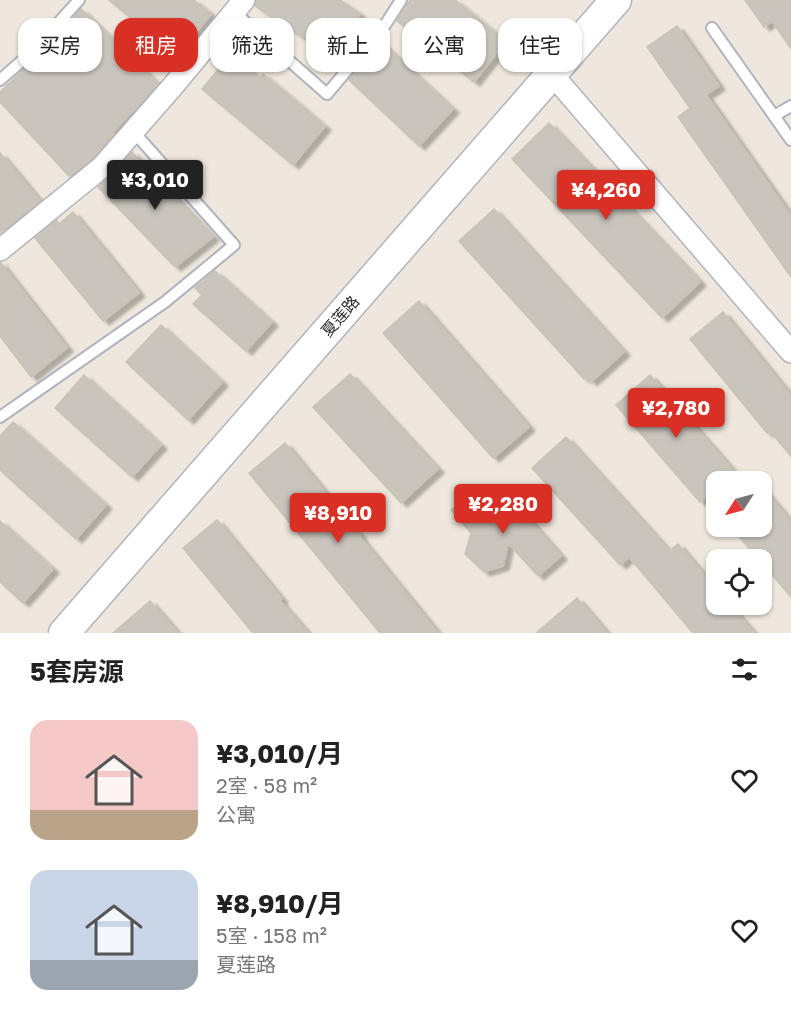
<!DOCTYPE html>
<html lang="zh">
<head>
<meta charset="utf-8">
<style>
  :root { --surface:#fff; --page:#f2f2f2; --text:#222; --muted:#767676; --accent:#d93025 }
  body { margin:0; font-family:"Golos Text","Noto Sans SC",sans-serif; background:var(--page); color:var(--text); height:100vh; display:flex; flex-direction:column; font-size:22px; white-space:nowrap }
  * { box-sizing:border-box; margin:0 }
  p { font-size:20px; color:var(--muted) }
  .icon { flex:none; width:33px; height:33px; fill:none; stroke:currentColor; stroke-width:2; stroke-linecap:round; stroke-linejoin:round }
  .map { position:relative; height:633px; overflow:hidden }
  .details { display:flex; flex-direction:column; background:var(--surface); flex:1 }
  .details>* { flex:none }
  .banner { position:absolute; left:18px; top:18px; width:756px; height:54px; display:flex; gap:12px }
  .needle { width:39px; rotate:234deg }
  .tools { position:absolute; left:706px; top:471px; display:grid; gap:12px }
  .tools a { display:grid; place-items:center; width:66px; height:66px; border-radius:12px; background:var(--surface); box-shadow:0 2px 4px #0004; font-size:30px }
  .price { position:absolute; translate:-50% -51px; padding:0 14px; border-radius:6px; background:var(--accent); color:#fff; font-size:20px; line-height:39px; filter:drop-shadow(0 2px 3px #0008) }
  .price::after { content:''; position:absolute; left:50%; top:36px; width:18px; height:14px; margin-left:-9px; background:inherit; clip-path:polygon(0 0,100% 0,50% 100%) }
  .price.current { background:#222; color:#fff }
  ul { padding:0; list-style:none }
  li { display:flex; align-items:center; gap:18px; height:150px; padding:0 30px }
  li span { display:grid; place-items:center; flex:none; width:168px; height:120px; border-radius:18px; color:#555 }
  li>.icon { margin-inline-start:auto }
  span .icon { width:72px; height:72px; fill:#fffc; stroke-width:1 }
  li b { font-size:26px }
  h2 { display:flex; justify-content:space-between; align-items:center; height:72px; padding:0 30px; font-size:26px }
  .tag { padding:0 21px; border-radius:18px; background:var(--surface); box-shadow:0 2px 4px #0004; font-size:21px; line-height:54px }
  .tag.current { background:var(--accent); color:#fff }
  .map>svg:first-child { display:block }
  .building { fill:#c9c4bc; stroke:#c9c3b6; stroke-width:1.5; filter:url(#shadow) }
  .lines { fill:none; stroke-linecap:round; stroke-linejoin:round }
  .lane-casing { stroke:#b1b3bf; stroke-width:14 }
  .street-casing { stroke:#b1b3bf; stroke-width:24 }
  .secondary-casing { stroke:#b1b3bf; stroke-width:33 }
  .lane { stroke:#fff; stroke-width:10 }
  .street { stroke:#fff; stroke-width:21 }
  .secondary { stroke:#fff; stroke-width:30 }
  .labels { text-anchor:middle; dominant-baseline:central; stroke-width:5; stroke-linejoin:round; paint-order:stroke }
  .street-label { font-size:16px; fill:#2b2b2b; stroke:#fff }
</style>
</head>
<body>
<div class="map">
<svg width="791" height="633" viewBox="0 0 791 633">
  <defs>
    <filter id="shadow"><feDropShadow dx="6" dy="4" stdDeviation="1.5" flood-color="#0004"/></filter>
  </defs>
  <rect width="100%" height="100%" fill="#eee7dd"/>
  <!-- building -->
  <g class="building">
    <path d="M109 0H194L211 14 177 56Z"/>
    <path d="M256 0H340L360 14 356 19 370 31 342 64 255 6Z"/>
    <path d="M410 0H455L506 41 474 82 397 21Z"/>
    <path d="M745 0H791V49L772 21 764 27Z"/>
    <path d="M81 9 158 84 113 132 114 134 93 158 69 176 0 102V92L50 44Z"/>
    <path d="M677 26 719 86 706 95 791 216V277L678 117 690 108 647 47Z"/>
    <path d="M381 42 453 109 419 146 349 80Z"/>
    <path d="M231 54 260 78 263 74 325 126 293 165 202 89Z"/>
    <path d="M549 123 700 282 662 318 512 159Z"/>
    <path d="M132 152 213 237 175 267 98 187 111 176Z"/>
    <path d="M0 153 40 201 0 233Z"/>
    <path d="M494 209 624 352 591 382 587 377 584 379 459 241Z"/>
    <path d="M73 212 139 293 103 321 35 238 57 220 59 224Z"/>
    <path d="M0 262 67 348 31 377 0 336Z"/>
    <path d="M215 271 272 322 246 351 193 304 202 295 195 288Z"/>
    <path d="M419 301 529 427 493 458 383 333Z"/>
    <path d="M723 312 791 396V456L770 431 767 433 690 339Z"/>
    <path d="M161 325 222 382 188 420 126 362Z"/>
    <path d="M350 374 438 469 401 503 313 407Z"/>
    <path d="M84 375 161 445 132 477 55 408Z"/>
    <path d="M650 375 743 482H717V488L700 502 616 405Z"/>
    <path d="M13 422 106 505 76 539 0 470V436Z"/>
    <path d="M566 437 669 551 678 544 717 590V604H729L754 633H693L629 557 620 565 532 468Z"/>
    <path d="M285 443 361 536 360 537 438 633H380L249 473Z"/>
    <path d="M762 487 791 522V597L762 563V560H759L730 526H762Z"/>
    <path d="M468 496 519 508 561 556 538 576 508 543 503 566 484 572 465 554 471 533 451 510Z"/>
    <path d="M217 520 282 599 280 601 308 633H253L183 548Z"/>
    <path d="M0 521 53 569 23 603 0 582Z"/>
    <path d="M577 598 607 633H536Z"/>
    <path d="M150 601 178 633H113Z"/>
  </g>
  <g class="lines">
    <!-- lane casing -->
    <g class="lane-casing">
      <g id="lane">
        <path d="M234 12 327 94 385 25 401 0"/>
        <path d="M712 28 791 140"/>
        <path d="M0 80 33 51 79 0"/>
        <path d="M774 116 791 106"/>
        <path d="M0 417 165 302 234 245 133 131"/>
      </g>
    </g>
    <!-- street casing -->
    <g class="street-casing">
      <g id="street">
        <path d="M551 73 791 352"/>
        <path d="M0 250 102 167 173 86 244 0"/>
      </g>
    </g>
    <!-- secondary casing -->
    <g class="secondary-casing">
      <path id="secondary" d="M64 633 616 0"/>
    </g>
    <!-- lane -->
    <use href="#lane" class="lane"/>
    <!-- street -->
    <use href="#street" class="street"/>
    <!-- secondary -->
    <use href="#secondary" class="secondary"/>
  </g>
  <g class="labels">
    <!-- street labels -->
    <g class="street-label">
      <text transform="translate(340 316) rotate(-49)">夏莲路</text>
    </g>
  </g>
</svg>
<div class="tools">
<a><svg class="needle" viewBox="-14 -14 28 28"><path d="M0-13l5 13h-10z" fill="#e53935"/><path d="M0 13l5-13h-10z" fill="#767676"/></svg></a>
<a><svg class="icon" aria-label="locate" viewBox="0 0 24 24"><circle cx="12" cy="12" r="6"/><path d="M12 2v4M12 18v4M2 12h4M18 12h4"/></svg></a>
</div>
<b class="price current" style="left:155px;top:211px">¥3,010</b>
<b class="price" style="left:606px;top:221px">¥4,260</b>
<b class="price" style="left:676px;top:439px">¥2,780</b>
<b class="price" style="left:503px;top:535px">¥2,280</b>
<b class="price" style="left:338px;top:544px">¥8,910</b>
<div class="banner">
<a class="tag">买房</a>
<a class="tag current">租房</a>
<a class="tag">筛选</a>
<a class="tag">新上</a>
<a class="tag">公寓</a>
<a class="tag">住宅</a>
</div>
</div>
<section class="details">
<h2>5套房源<svg class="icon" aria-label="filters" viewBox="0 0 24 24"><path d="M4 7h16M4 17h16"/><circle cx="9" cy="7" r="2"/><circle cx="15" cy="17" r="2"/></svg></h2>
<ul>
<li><span style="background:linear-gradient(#f6c9c9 75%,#b9a48a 0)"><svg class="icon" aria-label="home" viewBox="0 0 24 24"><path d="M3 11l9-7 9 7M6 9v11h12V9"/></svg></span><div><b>¥3,010/月</b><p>2室 · 58 m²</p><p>公寓</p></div><svg class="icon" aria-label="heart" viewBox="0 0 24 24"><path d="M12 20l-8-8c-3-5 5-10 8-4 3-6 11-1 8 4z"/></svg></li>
<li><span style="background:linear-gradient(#c9d6e8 75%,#9aa5b1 0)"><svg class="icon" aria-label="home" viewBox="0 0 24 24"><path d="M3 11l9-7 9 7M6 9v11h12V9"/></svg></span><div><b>¥8,910/月</b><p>5室 · 158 m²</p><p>夏莲路</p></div><svg class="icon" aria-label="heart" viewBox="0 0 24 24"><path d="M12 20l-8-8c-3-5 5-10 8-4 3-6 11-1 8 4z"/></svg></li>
</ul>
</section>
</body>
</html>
